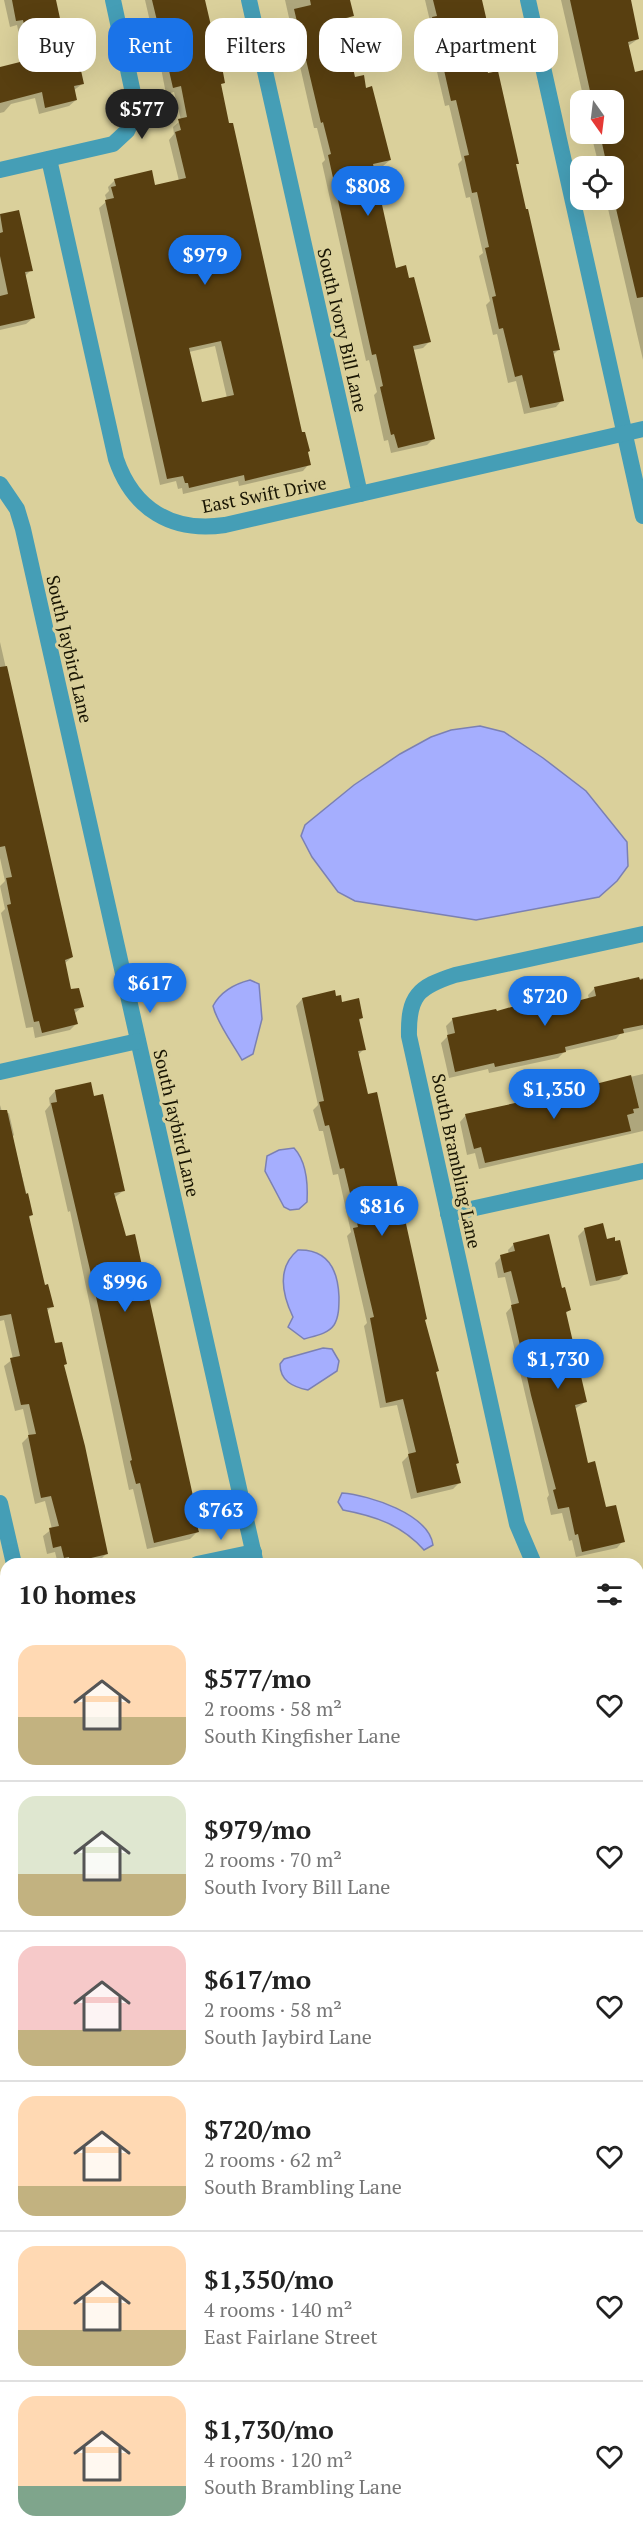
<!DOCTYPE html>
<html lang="en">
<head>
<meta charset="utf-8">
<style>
  :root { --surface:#fff; --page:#f2f2f2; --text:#222; --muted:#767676; --line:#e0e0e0; --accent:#1a73e8 }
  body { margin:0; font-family:"PT Serif",serif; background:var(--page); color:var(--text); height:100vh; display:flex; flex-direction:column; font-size:22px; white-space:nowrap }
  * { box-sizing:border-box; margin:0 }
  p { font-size:20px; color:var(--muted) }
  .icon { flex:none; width:33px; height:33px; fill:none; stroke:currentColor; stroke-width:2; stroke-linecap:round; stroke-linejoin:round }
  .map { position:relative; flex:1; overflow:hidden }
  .sheet { position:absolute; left:0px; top:1558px; width:644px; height:986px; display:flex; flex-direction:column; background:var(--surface); border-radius:18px 18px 0 0; box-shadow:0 6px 24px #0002 }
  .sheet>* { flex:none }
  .banner { position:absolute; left:18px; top:18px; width:608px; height:54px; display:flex; gap:12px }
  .needle { width:39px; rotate:166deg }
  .controls { position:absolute; left:570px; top:90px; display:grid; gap:12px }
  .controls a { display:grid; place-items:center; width:54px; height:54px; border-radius:12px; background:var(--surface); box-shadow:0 6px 24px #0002; font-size:30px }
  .price { position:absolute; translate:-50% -51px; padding:0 14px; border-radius:21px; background:var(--accent); color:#fff; font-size:20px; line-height:39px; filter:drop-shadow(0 2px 3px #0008) }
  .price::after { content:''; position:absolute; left:50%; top:36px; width:18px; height:14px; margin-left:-9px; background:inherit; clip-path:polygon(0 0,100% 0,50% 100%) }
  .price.current { background:#222; color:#fff }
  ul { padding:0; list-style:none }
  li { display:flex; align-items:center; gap:18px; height:150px; padding:0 18px }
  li+li { border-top:2px solid var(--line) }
  li span { display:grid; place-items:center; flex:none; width:168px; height:120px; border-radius:18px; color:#555 }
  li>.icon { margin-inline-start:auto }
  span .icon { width:72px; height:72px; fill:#fffc; stroke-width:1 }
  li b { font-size:26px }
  h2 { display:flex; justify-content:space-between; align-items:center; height:72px; padding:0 18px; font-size:26px }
  .pill { padding:0 21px; border-radius:18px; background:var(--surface); box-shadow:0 6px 24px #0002; font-size:21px; line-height:54px }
  .pill.current { background:var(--accent); color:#fff }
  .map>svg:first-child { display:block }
  .green { fill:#bba843 }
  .water { fill:#a5aefe; stroke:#7b80b3; stroke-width:1.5 }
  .shadow { fill:#0003; fill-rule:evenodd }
  .building { fill:#583f10; fill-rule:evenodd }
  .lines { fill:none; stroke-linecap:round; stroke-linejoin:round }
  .minor { stroke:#459eb6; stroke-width:16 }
  .secondary { stroke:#2d7e93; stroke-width:16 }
  .labels { text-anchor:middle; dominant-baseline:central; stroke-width:6; stroke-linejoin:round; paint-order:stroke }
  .street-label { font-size:18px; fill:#191503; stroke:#dad09b }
</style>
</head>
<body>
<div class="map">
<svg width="643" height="2543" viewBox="0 0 643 2543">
  <rect width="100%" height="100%" fill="#dad09b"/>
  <!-- green -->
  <g class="green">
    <path d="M643 1777V2543H0V2076L6 2075V2538H638V1778Z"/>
    <path d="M6 1916V2003L0 1977V1917Z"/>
  </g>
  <!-- water -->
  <g class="water">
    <path d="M480 726 504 732 543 758 586 791 627 842 628 866 617 881 599 897 476 920 355 901 338 892 312 857 301 836 305 825 354 785 400 754 431 737 451 730Z"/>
    <path d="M250 980 259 984 262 1019 253 1054 242 1060C233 1044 217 1023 213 1006 221 991 234 984 250 980Z"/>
    <path d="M294 1148C307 1162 308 1184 307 1202L299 1209 290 1210 284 1207 265 1171 267 1156 279 1150Z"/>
    <path d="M298 1250C328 1249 338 1270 339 1297 339 1306 339 1317 334 1325 328 1334 314 1336 304 1339L288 1327 293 1317C282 1294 276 1268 298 1250Z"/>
    <path d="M323 1348 332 1349 339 1361 337 1371 308 1390C293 1387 280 1381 280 1364L284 1359Z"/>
    <path d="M342 1493C369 1495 429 1514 433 1545L424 1550C402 1525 375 1516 343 1510L338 1502Z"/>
    <path d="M643 1889V2083L638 2089V1890Z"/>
  </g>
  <!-- shadow -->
  <g class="shadow">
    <path d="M4 0H54L60 25 82 84 73 91 76 100 69 106 39 114 35 98 11 104 4 112 0 113V68L25 62 17 25 10 27Z"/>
    <path d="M145 0H204L223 82 219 86 309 464 303 471 239 486 238 481 183 494 182 488 178 489 176 481 160 485 99 208 107 201 105 195 109 191 108 187 115 180 154 187 179 181 169 140 174 134 173 127 181 120 174 92 166 94 161 68 157 69 152 46 155 43ZM215 346 227 398 201 404 189 352Z"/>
    <path d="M285 0H348L352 15 341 23 354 79 365 90 390 160 383 166 373 169 395 269 430 341 423 348 413 350 434 438 427 445 391 453 388 440 384 441 374 395 377 392 369 360 366 361 322 163 325 160 317 128H314Z"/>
    <path d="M425 0H480L487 25 478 32 487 75 517 163 515 166 559 349 552 356 562 400 556 407 524 414 516 381 508 383 497 334 493 335 486 305 490 301 479 256 483 253 470 197 466 198 458 164 462 160 449 105 445 106 426 25 430 21Z"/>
    <path d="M561 0H629L638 39 628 46 634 74 643 72V360L606 200H614V166H599L591 134H614V100H584Z"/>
    <path d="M18 212 31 270 24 277 33 318 26 324 0 330V215Z"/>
    <path d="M0 642 72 957 64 964 70 991 82 1007 74 1014 76 1024 70 1030 35 1038 33 1027 26 1028 1 913 5 909 0 886 5 881 0 858Z"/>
    <path d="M643 978V1029L620 1034 616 1039 565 1051 558 1058 489 1073 488 1069 449 1078 441 1043 448 1036 446 1026 453 1019 551 1006 557 1007 589 999 588 995 594 989Z"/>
    <path d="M335 998 362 1018 358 1021 364 1049 357 1056 437 1371 435 1374 452 1435 459 1483 453 1489 411 1499 402 1462 409 1455 397 1405 380 1408 364 1326 367 1323 347 1236 351 1232 338 1174 333 1175 323 1131H319L313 1110 318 1105 296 1006 302 999Z"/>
    <path d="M643 1074V1131L479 1169 475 1153 467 1155 460 1122 466 1115Z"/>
    <path d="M55 1091 123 1191 114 1198 195 1514 193 1516 197 1532 190 1539 147 1549 133 1489 129 1490 70 1211 68 1212 45 1111 50 1105 49 1098Z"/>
    <path d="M0 1105 3 1115 9 1113 14 1135 12 1137 32 1215 28 1218 44 1287 52 1306 46 1312 54 1345 63 1366 106 1554 100 1560 82 1564H58L55 1552 47 1554 43 1536 52 1529 45 1501 35 1504 22 1443 29 1436 23 1409 15 1411 4 1366 13 1359 4 1320 0 1321Z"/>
    <path d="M585 1229 606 1241 626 1273 619 1280 590 1286 578 1236Z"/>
    <path d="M514 1244 560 1290 569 1310 565 1314 585 1402 575 1409 587 1464 605 1509 623 1541 617 1548 576 1557 572 1540 569 1541 562 1513 551 1515 547 1498 549 1495 506 1313 512 1306 505 1277 498 1278 495 1263 501 1257 509 1255 508 1250Z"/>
  </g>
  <!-- building -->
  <g class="building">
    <path d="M12 0H56L61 23 70 21 84 84 74 86 77 100 45 108 42 92 0 103V67L32 59 23 20 16 21Z"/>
    <path d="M152 0H205L212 30 215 29 225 83 221 84 229 123H233L302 432H305L310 451 308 452 311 465 245 481 244 475 189 488 188 483H185L183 476 167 479 105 200 114 198 111 187 116 186 114 179 152 170 155 185 186 178 175 132 181 130 178 119 187 117 181 86 173 88 167 62 164 63 158 38 161 37ZM221 341 234 395 202 402 189 348Z"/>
    <path d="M310 0H350L354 16 342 19 355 77 364 75 366 88 372 86 391 160 373 164 396 268 406 265 409 278 414 277 431 342 413 346 435 439 398 448 394 434 391 435 380 387 383 386 376 354 372 355 328 155 331 154 323 122 321 123 294 9 311 5Z"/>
    <path d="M433 0H482L488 26 479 28 481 40 488 73 498 71 519 164H516L526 209H528L560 350 553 351 564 401 530 408 522 375 515 377 503 328 499 329 492 297 496 296 485 248 489 247 477 192 472 193 464 156 469 155 456 100 451 101 432 17 437 16Z"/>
    <path d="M570 0H631L639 39 628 42 635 72 643 70V297L637 298 614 200V166H607L600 134H614V100H592Z"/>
    <path d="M19 210 33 271 25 272 35 318 0 326V296L8 294 0 256V233L3 232 0 214Z"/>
    <path d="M7 666 73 957 65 960 71 989 79 988 84 1007 74 1009 78 1024 42 1033 39 1021 34 1022 7 905 11 904 6 878 12 877 5 846 0 847V667Z"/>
    <path d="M639 977 640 980 643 979V1025L623 1029 624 1033 565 1047 566 1052 495 1067 494 1063 455 1072 447 1035 455 1033 452 1018 496 1009 497 1011 550 996 552 1004 558 1003V1006L596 996 594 987Z"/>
    <path d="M335 990 336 996 341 995 342 1002 359 998 363 1018 359 1019 366 1050 358 1051 368 1094 377 1092 427 1319 425 1320 439 1371 436 1372 459 1463 456 1464 461 1483 417 1493 408 1454 416 1452 403 1399 386 1403 370 1318 374 1317 353 1228 358 1227 344 1168 340 1169 329 1125 325 1126 319 1102 324 1101 302 998Z"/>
    <path d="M631 1075 639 1108 633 1109 634 1113 627 1115 631 1131 485 1163 481 1147 474 1149 465 1114 552 1095Z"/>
    <path d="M91 1082 94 1096 103 1094 125 1191 114 1193 126 1236 135 1234 197 1514 194 1515 199 1532 154 1543 140 1483 136 1484 130 1461 132 1460 91 1274 51 1103 57 1102 55 1090Z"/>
    <path d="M0 1110H7L26 1194 28 1193 33 1215 29 1216 45 1285 48 1284 54 1307 47 1308 55 1343 62 1342 67 1364 64 1365 85 1446 108 1554 70 1563 69 1557 64 1558 61 1546 53 1548 49 1528 59 1526 51 1496 41 1498 37 1479 28 1435 36 1434 29 1404 21 1405 10 1358 20 1356 11 1314 0 1316Z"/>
    <path d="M603 1223 607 1239 615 1237V1241L620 1240 628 1274 596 1281 584 1228Z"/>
    <path d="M549 1234 562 1288 565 1287 571 1310 566 1312 587 1402 575 1405 588 1463 595 1461 606 1507 616 1505 625 1542 582 1552 578 1534 575 1535 569 1507 558 1509 553 1490 556 1489 531 1395 511 1305 519 1303 511 1271 504 1273 500 1255 515 1251 513 1243Z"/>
  </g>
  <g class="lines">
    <!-- minor -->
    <g class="minor">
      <path d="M249 0 360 494"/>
      <path d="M528 0 643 516"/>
      <path d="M49 159 116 459C133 509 172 533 225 525L643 429"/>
      <path d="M0 170 113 144 127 131 135 114 133 93 113 0"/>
      <path d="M0 484 17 509 23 529 256 1564"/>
      <path d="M0 1072 138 1041"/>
      <path d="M448 1214 643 1171"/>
      <path d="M0 1503 14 1564"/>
      <path d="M197 1564 254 1552"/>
      <path d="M534 1564 517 1524 409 1036C408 996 418 987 455 975L643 934"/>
      <path d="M638 1682 643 1696"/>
    </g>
    <!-- secondary -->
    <g class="secondary">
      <path d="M638 1737 643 1736"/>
      <path d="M0 1884 6 1883"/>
    </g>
  </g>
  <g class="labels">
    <!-- street labels -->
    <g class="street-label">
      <text transform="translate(343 330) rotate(77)">South Ivory Bill Lane</text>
      <text transform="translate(264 494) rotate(-11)">East Swift Drive</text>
      <text transform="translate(70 649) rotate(77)">South Jaybird Lane</text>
      <text transform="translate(177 1123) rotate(77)">South Jaybird Lane</text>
      <text transform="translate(457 1161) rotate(78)">South Brambling Lane</text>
    </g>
  </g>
</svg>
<div class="controls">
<a><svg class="needle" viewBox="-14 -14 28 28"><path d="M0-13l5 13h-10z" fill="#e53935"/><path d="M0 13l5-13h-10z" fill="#767676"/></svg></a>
<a><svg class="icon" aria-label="locate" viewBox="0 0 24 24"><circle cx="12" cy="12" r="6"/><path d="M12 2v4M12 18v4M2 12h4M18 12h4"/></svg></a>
</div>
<b class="price current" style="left:142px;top:140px">$577</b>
<b class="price" style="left:368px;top:217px">$808</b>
<b class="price" style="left:205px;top:286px">$979</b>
<b class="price" style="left:150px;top:1014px">$617</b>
<b class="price" style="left:545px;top:1027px">$720</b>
<b class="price" style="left:554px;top:1120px">$1,350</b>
<b class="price" style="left:382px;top:1237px">$816</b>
<b class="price" style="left:125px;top:1313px">$996</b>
<b class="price" style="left:558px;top:1390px">$1,730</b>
<b class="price" style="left:221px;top:1541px">$763</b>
<div class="banner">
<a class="pill">Buy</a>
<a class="pill current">Rent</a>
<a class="pill">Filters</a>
<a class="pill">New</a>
<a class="pill">Apartment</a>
</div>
<section class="sheet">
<h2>10 homes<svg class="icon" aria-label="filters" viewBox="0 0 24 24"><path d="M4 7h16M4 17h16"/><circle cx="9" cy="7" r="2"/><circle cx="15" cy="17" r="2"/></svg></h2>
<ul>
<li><span style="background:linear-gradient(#ffd9b3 60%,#c2b280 0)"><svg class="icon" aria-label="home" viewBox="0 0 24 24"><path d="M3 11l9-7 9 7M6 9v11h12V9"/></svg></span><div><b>$577/mo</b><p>2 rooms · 58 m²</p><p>South Kingfisher Lane</p></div><svg class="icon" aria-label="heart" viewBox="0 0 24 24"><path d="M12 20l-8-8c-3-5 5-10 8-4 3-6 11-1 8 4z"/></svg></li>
<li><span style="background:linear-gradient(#dfe7d0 65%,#c2b280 0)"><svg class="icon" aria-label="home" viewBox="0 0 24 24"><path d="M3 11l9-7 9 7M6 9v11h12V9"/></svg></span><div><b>$979/mo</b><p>2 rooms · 70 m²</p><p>South Ivory Bill Lane</p></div><svg class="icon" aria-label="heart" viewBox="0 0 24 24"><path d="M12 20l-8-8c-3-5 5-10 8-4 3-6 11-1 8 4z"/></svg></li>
<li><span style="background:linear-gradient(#f6c9c9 70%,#c2b280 0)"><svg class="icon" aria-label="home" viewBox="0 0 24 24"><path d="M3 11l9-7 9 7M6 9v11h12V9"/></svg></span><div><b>$617/mo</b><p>2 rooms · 58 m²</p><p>South Jaybird Lane</p></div><svg class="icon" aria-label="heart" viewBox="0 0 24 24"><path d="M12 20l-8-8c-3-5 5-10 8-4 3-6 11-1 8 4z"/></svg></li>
<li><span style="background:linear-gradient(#ffd9b3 75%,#c2b280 0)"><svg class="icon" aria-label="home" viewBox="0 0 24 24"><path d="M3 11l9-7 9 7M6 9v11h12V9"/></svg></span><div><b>$720/mo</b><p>2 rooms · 62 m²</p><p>South Brambling Lane</p></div><svg class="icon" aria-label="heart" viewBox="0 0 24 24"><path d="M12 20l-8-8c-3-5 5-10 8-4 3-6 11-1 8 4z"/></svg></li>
<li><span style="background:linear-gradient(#ffd9b3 70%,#c2b280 0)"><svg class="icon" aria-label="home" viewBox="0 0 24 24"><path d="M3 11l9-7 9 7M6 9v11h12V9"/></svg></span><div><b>$1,350/mo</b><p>4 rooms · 140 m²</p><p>East Fairlane Street</p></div><svg class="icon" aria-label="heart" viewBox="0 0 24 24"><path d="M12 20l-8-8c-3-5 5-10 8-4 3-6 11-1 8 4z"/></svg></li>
<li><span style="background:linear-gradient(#ffd9b3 75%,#7fa58c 0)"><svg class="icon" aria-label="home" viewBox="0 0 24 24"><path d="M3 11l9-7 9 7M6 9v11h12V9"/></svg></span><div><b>$1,730/mo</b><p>4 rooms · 120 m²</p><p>South Brambling Lane</p></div><svg class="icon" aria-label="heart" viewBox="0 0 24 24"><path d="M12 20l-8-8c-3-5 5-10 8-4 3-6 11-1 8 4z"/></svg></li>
</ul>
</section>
</div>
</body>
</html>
